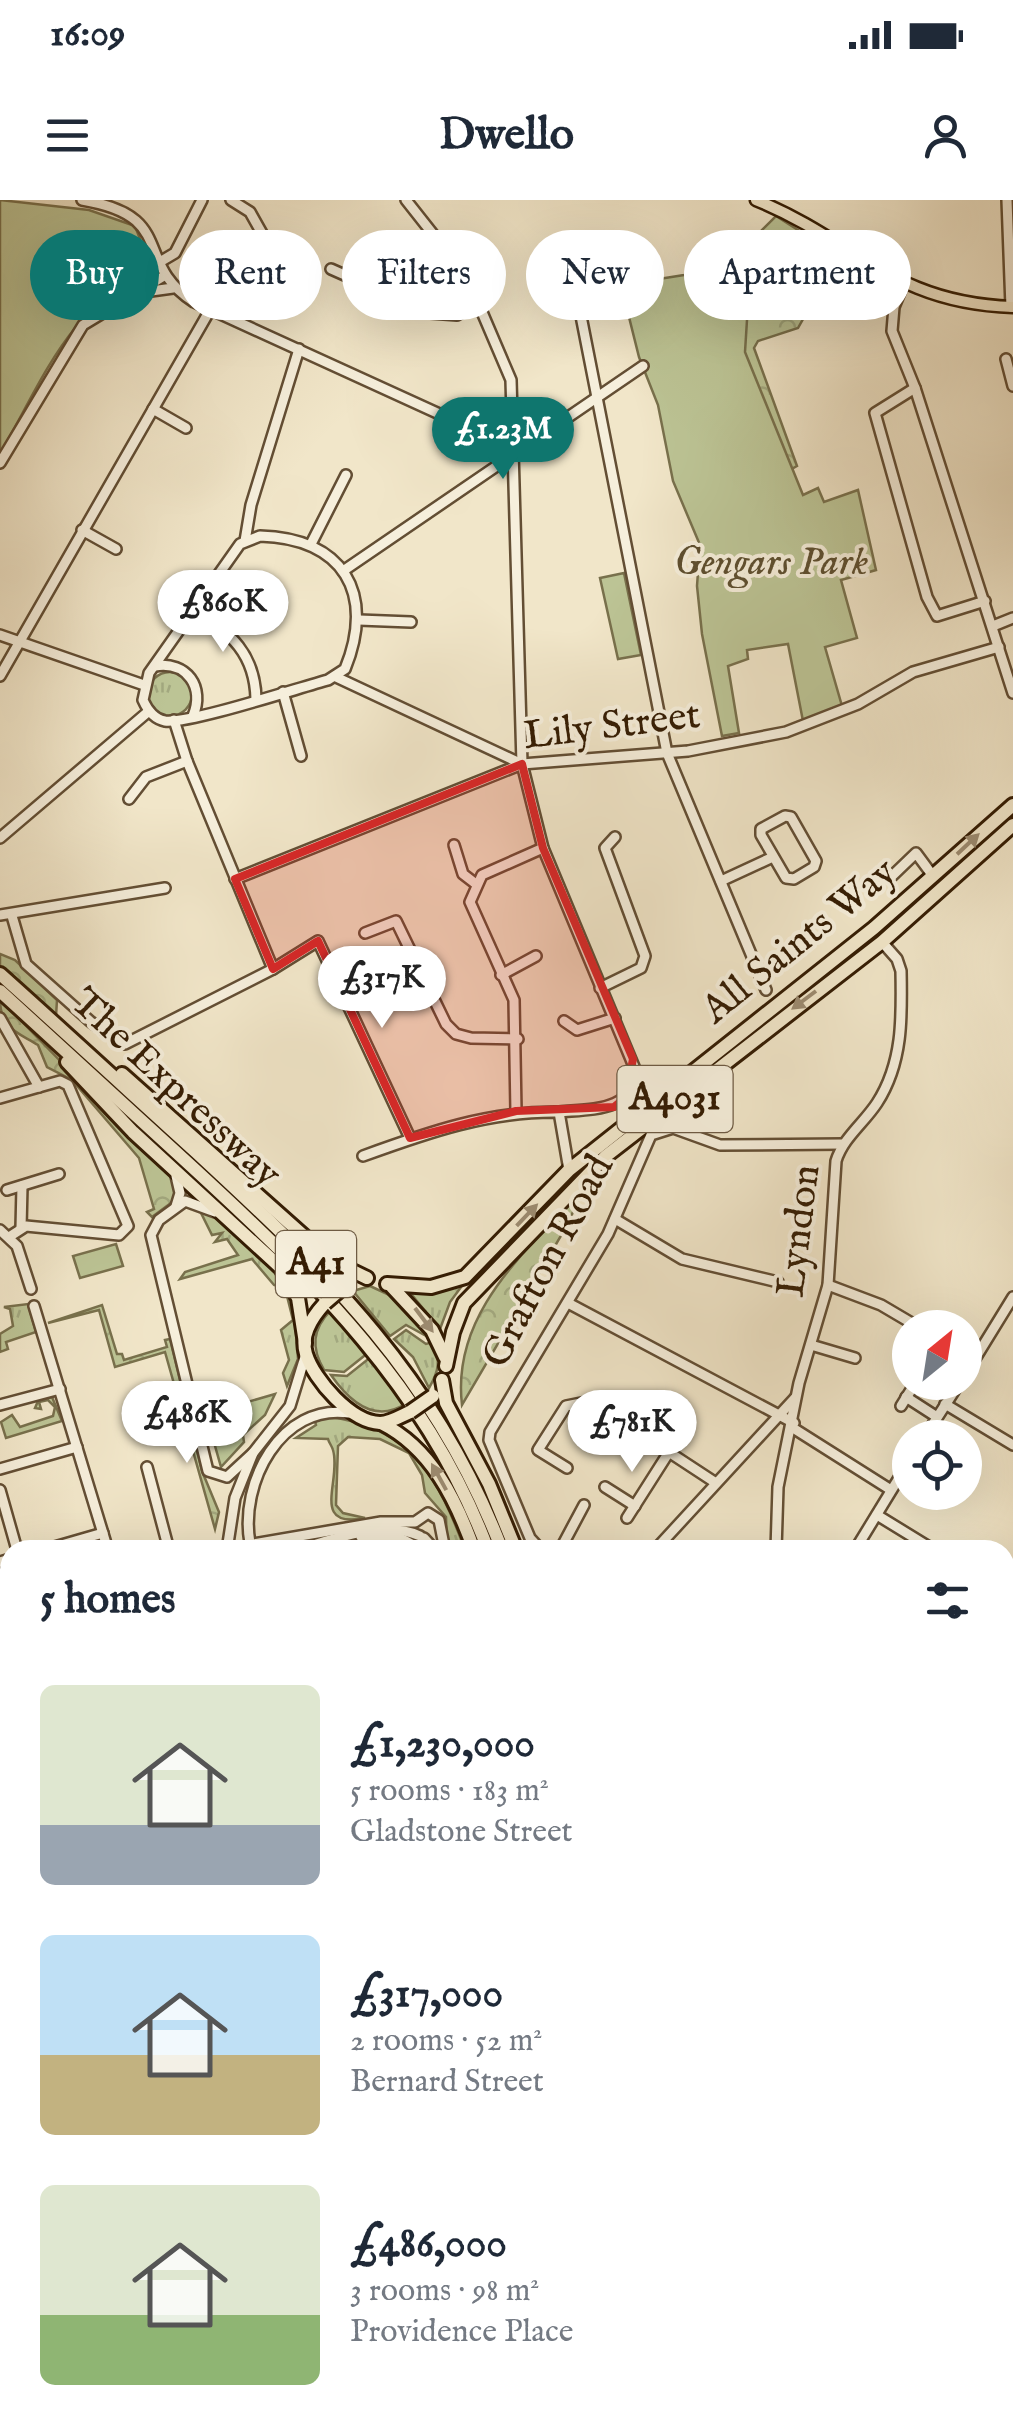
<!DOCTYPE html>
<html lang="en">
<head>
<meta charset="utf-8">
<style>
  :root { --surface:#fff; --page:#f2f2f3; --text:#1f2937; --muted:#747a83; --accent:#0f766e }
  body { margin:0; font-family:"IM FELL English",serif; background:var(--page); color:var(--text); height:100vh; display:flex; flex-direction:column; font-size:38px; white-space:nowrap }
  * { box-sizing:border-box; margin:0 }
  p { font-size:32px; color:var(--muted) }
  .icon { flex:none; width:55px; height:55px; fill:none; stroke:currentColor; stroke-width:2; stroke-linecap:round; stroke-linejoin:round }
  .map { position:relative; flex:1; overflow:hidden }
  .drawer { position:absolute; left:0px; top:1340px; width:1015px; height:892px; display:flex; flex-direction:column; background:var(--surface); border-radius:30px 30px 0 0; box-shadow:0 10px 40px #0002 }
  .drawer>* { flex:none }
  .banner { position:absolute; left:30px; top:30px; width:955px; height:90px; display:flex; gap:20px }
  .needle { width:65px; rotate:30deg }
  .tools { position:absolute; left:892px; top:1110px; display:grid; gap:20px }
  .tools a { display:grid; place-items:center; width:90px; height:90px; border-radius:50%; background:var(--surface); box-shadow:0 10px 40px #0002; font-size:50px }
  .price { position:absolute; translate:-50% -85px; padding:0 22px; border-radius:35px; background:#fff; color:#222; font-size:32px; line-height:65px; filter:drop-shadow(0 2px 5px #0008) }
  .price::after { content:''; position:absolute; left:50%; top:60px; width:30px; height:22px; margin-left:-15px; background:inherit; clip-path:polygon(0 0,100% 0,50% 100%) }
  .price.current { background:var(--accent); color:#fff }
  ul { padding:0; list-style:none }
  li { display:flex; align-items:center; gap:30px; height:250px; padding:0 40px }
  li span { display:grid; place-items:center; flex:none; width:280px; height:200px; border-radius:15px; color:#555 }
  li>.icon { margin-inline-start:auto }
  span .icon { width:120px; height:120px; fill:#fffc; stroke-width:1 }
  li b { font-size:42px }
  h2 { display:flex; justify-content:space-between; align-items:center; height:120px; padding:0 40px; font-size:42px }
  .chip { padding:0 35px; border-radius:45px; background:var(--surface); box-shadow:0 10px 40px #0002; font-size:35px; line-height:90px }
  .chip.current { background:var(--accent); color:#fff }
  .status { display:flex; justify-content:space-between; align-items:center; height:70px; padding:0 50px; background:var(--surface); direction:ltr }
  .status svg { height:28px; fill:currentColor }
  header { display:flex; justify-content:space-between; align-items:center; height:130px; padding:0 40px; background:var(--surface); font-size:45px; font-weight:800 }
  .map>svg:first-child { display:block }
  .grass { fill:url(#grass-tufts); stroke:#78704c; stroke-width:2.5 }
  .forest { fill:url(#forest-crowns); stroke:#78704c; stroke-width:2.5 }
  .park { fill:#bcc495; stroke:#78704c; stroke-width:2.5 }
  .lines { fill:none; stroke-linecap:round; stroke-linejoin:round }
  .minor-casing { stroke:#634e34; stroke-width:14 }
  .major-casing { stroke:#341c03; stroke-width:15 }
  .highway-casing { stroke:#341c03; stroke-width:18 }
  .minor { stroke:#f6efdc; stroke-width:9 }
  .major { stroke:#f1e6c9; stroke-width:10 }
  .highway { stroke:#f1e6c9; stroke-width:12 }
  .highway-bridge-casing { stroke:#341c03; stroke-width:18; stroke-linecap:butt }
  .highway-bridge { stroke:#f1e6c9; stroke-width:12 }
  .oneway { fill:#9c8b70 }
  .marked { fill:#d62828; fill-opacity:0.2; stroke:#d62828; stroke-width:8; stroke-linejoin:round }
  .labels { text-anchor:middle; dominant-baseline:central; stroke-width:8; stroke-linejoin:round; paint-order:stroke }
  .shield { fill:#f6efdc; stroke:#6e5b44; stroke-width:2.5 }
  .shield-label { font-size:38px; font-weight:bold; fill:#341c03 }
  .park-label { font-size:40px; font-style:italic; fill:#5d4e2f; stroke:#f6efdc }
  .street-label { font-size:40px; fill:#341c03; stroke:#f6efdc }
</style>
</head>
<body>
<div class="status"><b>16:09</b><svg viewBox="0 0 49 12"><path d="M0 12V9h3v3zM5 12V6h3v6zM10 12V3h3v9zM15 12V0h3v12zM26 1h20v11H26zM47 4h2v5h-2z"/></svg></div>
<header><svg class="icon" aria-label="menu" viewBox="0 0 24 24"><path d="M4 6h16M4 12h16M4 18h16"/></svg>Dwello<svg class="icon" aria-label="person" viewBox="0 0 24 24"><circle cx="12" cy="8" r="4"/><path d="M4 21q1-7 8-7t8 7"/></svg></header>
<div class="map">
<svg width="1013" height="2231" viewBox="0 0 1013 2231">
  <defs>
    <pattern id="grass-tufts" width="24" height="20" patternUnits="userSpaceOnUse" patternTransform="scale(2.5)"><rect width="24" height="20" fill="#bcc495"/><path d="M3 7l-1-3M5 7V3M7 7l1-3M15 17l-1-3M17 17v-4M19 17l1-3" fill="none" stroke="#a2a87f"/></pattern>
    <pattern id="forest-crowns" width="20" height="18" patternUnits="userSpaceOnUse" patternTransform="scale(2.5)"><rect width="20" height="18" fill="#bcc495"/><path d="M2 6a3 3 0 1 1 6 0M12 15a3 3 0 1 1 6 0" fill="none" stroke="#a2a87f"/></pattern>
  </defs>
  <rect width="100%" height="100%" fill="#f1e6c9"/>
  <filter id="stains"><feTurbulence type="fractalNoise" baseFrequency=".002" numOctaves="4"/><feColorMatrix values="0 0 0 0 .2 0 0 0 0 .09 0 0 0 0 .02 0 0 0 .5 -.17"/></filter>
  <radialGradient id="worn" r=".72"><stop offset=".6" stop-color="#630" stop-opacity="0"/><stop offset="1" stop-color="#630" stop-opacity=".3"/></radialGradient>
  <!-- grass -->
  <g class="grass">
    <circle cx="170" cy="494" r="22"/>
    <path d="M191 1004 204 1008 264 1057 293 1097 298 1159 287 1186 283 1173 289 1160 281 1130 293 1120 285 1088 274 1085 252 1059 180 1079 185 1072 238 1055 227 1039 215 1042 222 1033 212 1035 199 1009 185 1007Z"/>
    <path d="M464 1083 450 1102 440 1129 407 1089 441 1090Z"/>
    <path d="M370 1086 396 1098 428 1137 406 1125 390 1136 353 1091Z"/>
    <path d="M28 1104 36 1132 6 1142 8 1149 0 1152V1134L13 1126 10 1109 4 1107Z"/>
    <path d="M331 1110 369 1152 344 1172 324 1170C311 1148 312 1129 331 1110Z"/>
    <path d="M406 1130 426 1144 433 1142C441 1160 439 1171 429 1188L413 1157 394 1139Z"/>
    <path d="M372 1156 405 1204C374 1224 349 1201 331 1175L347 1176Z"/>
    <path d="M52 1197 62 1221 6 1238 1 1222 12 1215 20 1227 53 1216 55 1207 48 1200 39 1202 41 1209 35 1208 38 1201Z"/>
    <path d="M330 1217C411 1227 439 1279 465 1350H447L446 1317 425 1293 422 1275 409 1253 380 1239 348 1237 338 1246 336 1305 343 1313 365 1318C309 1329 342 1280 333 1250 332 1246 329 1243 328 1239L296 1238 316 1225 315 1221Z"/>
  </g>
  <!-- forest -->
  <g class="forest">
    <path d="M805 34 861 71 882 94 836 112 811 105 798 128 758 141 754 148 797 266 790 270 803 296 713 224 748 104 775 82Z"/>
    <path d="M0 754 15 760 57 800 56 816 0 766Z"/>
    <path d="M0 799 175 979V1000L152 1017 147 1012 154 1009 139 958 72 880 47 867 38 845C17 832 0 829 0 799Z"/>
    <path d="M582 989 569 1022 462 1205C451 1113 526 1052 582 989Z"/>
    <path d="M102 1105 117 1154H122L124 1160 167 1147 165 1140 170 1139 202 1271 219 1312 215 1329 165 1152 115 1167 99 1110 48 1123Z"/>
  </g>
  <!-- park -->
  <g class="park">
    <path d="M0 0 89 10 135 26 150 65C141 98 97 102 76 127 46 163 24 213 0 254Z"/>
    <path d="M776 16 812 39 799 62 748 104 745 152 803 295 818 288 824 302 858 290 876 370 841 380 857 438 825 447 842 506 803 521 788 444 747 450 748 459 728 466 739 533 722 536 702 434 697 386 700 345 673 281 658 205 639 157 621 85 684 75 731 61Z"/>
    <path d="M624 373 641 455 618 459 600 378Z"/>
    <path d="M116 1044 123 1066 80 1078 73 1056Z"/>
    <path d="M275 1194 265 1215 243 1235 244 1242 221 1267 206 1214Z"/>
    <path d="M1013 1566V2231H708L706 2223 1005 2222V1571Z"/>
  </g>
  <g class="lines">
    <!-- minor casing -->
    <g class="minor-casing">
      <g id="minor">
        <path d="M82 0C178 16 132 62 194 102L516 249"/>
        <path d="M231 0 250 12 273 53"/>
        <path d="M406 0 455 62 476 98 511 180 522 564 543 648 635 869C636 912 591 909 559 912"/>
        <path d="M1007 0 1011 107"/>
        <path d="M158 63 175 53 202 0"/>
        <path d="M331 69 430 113 457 115 478 102"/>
        <path d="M903 85 894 107 892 131 915 188 1013 493"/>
        <path d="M144 92 173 88"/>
        <path d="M581 116 667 553 766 790"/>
        <path d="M1006 159 1013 186"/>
        <path d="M915 188 875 213 927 397 937 416 985 401"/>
        <path d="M153 209 186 228"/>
        <path d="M0 263 83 125 164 76"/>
        <path d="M82 330 116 349"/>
        <path d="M260 336C343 338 376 393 345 469L328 480C298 488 189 524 165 521 154 519 147 509 143 500L149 473 240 344Z"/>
        <path d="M245 341 251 305 299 149"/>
        <path d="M311 344 346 275"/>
        <path d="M343 371 643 166"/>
        <path d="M195 410C231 433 255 454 256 499"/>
        <path d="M359 420 411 422"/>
        <path d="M993 426 1013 418"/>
        <path d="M0 435 144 485"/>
        <path d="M155 466C187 461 205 487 193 516"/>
        <path d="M0 476 210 110"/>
        <path d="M336 477 522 564"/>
        <path d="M283 492 301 556"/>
        <path d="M174 520 187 561 273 769"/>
        <path d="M129 599 146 577 187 561"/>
        <path d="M785 616 791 617 816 661 814 667 794 679 786 678 761 635V629Z"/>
        <path d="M0 638 149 511"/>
        <path d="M454 645 463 674 476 684"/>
        <path d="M890 678 916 653 933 676"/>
        <path d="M235 679 522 564 688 551 786 532 858 504 913 472 999 447"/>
        <path d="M721 681 773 657"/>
        <path d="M0 715 165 688"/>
        <path d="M12 716 26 764 91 822 125 844 273 769 318 741 410 938"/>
        <path d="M365 733 396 721 446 824 456 834 471 838 518 839"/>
        <path d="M501 775 536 756"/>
        <path d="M600 788 641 768 645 756 605 648 615 637"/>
        <path d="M0 818 39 887"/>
        <path d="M564 821 577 830 615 818"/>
        <path d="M0 898 60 881 68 885 128 1026 119 1035 26 1026 9 1037"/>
        <path d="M516 911 514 800 470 702 482 675 543 648"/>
        <path d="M363 956C429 932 489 911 559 912L569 970"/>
        <path d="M7 990 59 974"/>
        <path d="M176 1006 180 993 176 976"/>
        <path d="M215 1012 185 1001 159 1020 151 1035 208 1271 227 1277 253 1253"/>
        <path d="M615 1019 682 1059 778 1082"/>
        <path d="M21 1028 22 986"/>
        <path d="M0 1030 17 1046 31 1089"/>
        <path d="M828 1085 881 1105 920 1128"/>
        <path d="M568 1103 794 1223"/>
        <path d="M34 1106 108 1350"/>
        <path d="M811 1145 855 1158"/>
        <path d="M965 1175 1013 1097"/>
        <path d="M906 1197 937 1217"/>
        <path d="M945 1204 1013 1245"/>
        <path d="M0 1205 60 1189"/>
        <path d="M901 1206 911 1190"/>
        <path d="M793 1228 891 1290"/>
        <path d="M924 1238 960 1182"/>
        <path d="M147 1267 169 1350"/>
        <path d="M567 1268 538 1250 566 1206 591 1201 716 1283"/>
        <path d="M0 1269 77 1247"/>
        <path d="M605 1287 635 1306"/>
        <path d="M0 1290 17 1350"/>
        <path d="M877 1315 934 1350"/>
        <path d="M627 1318 669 1252"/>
        <path d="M361 1337 400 1338 423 1350"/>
        <path d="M424 1338 435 1350"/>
        <path d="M250 1343C239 1283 281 1203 349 1213"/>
        <path d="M253 1344 381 1322H415L428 1313 439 1320 445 1350"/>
        <path d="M44 1350 103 1333"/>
        <path d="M227 1350 235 1298 253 1253 290 1206 305 1157"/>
        <path d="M296 1350C334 1340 382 1319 420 1336"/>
        <path d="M541 1350 530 1338 489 1240 490 1232 608 1034 651 935 673 928 720 945 843 944"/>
        <path d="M560 1350 584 1305"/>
        <path d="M655 1350 795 1198"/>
        <path d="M776 1350 778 1287 799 1183 828 1085 836 961C843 938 864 923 877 903 903 863 902 817 901 771L897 759 882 742"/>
        <path d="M855 1350 910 1260"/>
        <path d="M0 1362 10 1359"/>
        <path d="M1005 1402 1013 1413"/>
        <path d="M1005 1501 1013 1498"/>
        <path d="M0 1679H10"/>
        <path d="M124 2222 126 2231"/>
        <path d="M247 2222 273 2231"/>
        <path d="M345 2222 347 2231"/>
        <path d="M425 2222 443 2231"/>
        <path d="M0 2223 10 2210"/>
        <path d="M195 2231 223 2222"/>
        <path d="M544 2231 547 2222"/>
      </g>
    </g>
    <!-- major casing -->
    <g class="major-casing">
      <path id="major" d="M756 0C857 41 891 103 1013 107"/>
    </g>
    <!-- highway casing -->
    <g class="highway-casing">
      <g id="highway">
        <path d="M0 774C66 833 131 893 196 952 329 1075 436 1177 502 1350"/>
        <path d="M0 791C63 849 126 907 190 965 313 1078 429 1190 488 1350"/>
        <path d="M67 862 133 932 281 1068 298 1098 305 1143"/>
        <path d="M122 874 332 1061 367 1078"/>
        <path d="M387 1084 431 1087 465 1077 569 970 874 728 1013 605"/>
        <path d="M392 1087 432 1130 445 1157"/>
        <path d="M325 1103C313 1116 300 1135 306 1154 314 1180 351 1222 380 1223 390 1223 401 1216 410 1212"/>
        <path d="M446 1166 453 1132 464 1103 606 956 882 742 1013 625"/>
        <path d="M442 1180 446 1203 489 1284 516 1350"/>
        <path d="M381 1223C431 1248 456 1299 474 1350"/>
        <path d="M648 2222 649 2231"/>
        <path d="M663 2222 664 2231"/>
        <path d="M689 2222 691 2231"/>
      </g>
    </g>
    <!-- minor -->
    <use href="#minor" class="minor"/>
    <!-- major -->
    <use href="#major" class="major"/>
    <!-- highway -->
    <use href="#highway" class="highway"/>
    <!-- highway-bridge casing -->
    <g class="highway-bridge-casing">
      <g id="highway-bridge">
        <path d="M325 1103 347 1084"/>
        <path d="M410 1212 433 1196"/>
      </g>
    </g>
    <!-- highway-bridge -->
    <use href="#highway-bridge" class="highway-bridge"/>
  </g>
  <!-- one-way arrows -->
  <defs><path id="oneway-solid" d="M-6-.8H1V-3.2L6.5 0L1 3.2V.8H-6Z" transform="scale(2.5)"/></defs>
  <g class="oneway">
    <use href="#oneway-solid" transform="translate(968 644) rotate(-43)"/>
    <use href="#oneway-solid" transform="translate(804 800) rotate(143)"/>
    <use href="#oneway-solid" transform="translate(527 1015) rotate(-46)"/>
    <use href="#oneway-solid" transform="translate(424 1120) rotate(53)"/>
    <use href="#oneway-solid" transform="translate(439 1277) rotate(-119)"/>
  </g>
  <!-- marked area -->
  <path class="marked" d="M522 564 543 648 633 859 626 897 614 907 516 911 410 938 318 741 273 769 235 679Z"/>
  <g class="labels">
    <!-- shield labels -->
    <g class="shield">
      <rect x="617.5" y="866" width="115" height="66" rx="8"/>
      <rect x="276" y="1031" width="80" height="66" rx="8"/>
    </g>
    <g class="shield-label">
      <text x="675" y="899">A4031</text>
      <text x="316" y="1064">A41</text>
    </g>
    <!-- park labels -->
    <g class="park-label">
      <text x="771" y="363">Gengars Park</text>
    </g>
    <!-- street labels -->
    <g class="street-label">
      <text transform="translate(612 527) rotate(-7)">Lily Street</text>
      <text transform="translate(800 742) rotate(-39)">All Saints Way</text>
      <text transform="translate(175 889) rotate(43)">The Expressway</text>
      <text transform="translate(800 1031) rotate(-83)">Lyndon</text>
      <text transform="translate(549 1062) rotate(-62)">Grafton Road</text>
    </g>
  </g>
  <rect width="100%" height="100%" filter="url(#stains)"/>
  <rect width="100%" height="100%" fill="url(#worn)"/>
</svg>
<div class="tools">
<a><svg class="needle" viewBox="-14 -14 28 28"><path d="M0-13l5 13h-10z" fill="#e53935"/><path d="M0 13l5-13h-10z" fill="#747a83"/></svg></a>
<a><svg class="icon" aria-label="locate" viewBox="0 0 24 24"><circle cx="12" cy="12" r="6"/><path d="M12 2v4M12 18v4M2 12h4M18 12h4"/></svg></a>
</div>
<b class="price current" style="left:503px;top:282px">£1.23M</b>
<b class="price" style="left:223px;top:455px">£860K</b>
<b class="price" style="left:382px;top:831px">£317K</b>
<b class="price" style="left:187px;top:1266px">£486K</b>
<b class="price" style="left:632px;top:1275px">£781K</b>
<div class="banner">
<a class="chip current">Buy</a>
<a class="chip">Rent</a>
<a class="chip">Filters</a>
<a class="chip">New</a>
<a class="chip">Apartment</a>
</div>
<section class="drawer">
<h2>5 homes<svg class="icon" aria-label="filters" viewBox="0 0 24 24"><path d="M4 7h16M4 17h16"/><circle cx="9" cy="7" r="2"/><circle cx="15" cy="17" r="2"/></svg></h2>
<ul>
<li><span style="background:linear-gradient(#dfe7d0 70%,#9aa5b1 0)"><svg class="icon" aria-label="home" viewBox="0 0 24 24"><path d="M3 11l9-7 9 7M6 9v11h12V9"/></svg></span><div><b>£1,230,000</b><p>5 rooms · 183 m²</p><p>Gladstone Street</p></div></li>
<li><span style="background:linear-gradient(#bfe0f5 60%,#c2b280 0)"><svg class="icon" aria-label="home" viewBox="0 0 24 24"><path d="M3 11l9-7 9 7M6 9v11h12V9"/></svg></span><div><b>£317,000</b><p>2 rooms · 52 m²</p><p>Bernard Street</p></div></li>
<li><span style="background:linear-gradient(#dfe7d0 65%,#8fb573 0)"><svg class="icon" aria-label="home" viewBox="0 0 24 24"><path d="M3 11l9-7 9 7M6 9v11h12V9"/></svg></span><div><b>£486,000</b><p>3 rooms · 98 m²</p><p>Providence Place</p></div></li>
</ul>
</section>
</div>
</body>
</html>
